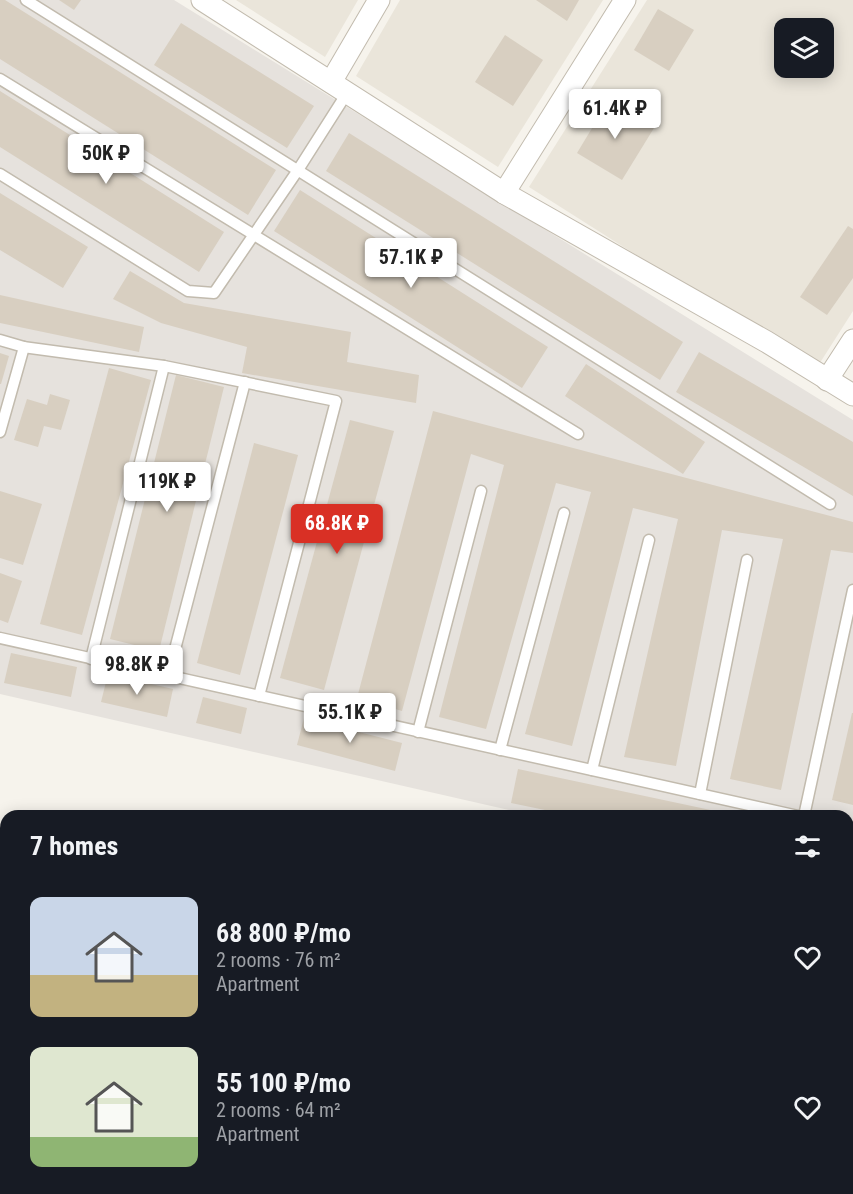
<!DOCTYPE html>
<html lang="en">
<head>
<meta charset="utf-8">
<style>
  :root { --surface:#171b24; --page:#20242c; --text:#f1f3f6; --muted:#9ea1a6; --accent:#d93025 }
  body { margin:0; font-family:"Roboto Condensed",sans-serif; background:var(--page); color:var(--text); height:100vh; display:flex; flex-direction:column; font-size:22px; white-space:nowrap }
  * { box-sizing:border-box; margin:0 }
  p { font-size:20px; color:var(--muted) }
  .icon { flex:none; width:33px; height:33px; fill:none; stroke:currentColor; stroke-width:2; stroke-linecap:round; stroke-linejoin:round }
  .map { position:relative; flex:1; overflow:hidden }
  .panel { position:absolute; left:0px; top:810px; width:854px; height:384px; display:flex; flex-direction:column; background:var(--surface); border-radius:18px 18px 0 0; box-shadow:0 3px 15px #0003 }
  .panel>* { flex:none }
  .controls { position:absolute; left:774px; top:18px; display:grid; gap:12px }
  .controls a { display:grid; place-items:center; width:60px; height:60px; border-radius:12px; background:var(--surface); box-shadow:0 3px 15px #0003; font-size:30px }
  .price { position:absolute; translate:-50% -51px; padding:0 14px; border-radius:6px; background:#fff; color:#222; font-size:20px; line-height:39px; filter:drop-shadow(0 2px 3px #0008) }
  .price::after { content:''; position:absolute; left:50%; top:36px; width:18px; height:14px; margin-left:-9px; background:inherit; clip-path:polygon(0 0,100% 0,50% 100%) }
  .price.current { background:var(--accent); color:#fff }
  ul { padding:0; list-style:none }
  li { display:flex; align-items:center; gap:18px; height:150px; padding:0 30px }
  li span { display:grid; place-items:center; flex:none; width:168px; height:120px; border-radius:12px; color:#555 }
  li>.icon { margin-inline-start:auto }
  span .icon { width:72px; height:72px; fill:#fffc; stroke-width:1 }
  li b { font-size:26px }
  h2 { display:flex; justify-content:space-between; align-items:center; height:72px; padding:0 30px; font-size:26px }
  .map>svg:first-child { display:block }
  .residential { fill:#eae5da; fill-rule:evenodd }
  .industrial { fill:#e6e2dd }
  .building { fill:#d8cfc1 }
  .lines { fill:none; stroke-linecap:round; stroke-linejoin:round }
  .lane-casing { stroke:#c2bbae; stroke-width:13 }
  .street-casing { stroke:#c2bbae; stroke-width:23 }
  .lane { stroke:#fff; stroke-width:10 }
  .street { stroke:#fff; stroke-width:21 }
</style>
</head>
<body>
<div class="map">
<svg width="853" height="1194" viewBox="0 0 853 1194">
  <rect width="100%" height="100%" fill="#f6f3ec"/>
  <!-- residential -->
  <g class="residential">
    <path d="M236 0H358L325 57Z"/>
    <path d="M400 0H603L498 167 356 76Z"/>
    <path d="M647 0H853V311L816 369 529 187ZM784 28H824V68H784Z"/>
  </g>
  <!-- industrial -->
  <path class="industrial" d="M0 0H174L853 420V889L848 887V816H535L0 694Z"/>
  <!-- building -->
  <g class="building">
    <path d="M0 0H5L276 170 248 215 0 59Z"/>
    <path d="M59 0H81L74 10Z"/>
    <path d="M536 0H579L567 21Z"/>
    <path d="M658 9 694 30 669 71 634 50Z"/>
    <path d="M181 23 314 106 287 148 154 65Z"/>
    <path d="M505 35 543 60 513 106 475 82Z"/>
    <path d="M0 91 224 232 199 272 0 147Z"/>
    <path d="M609 100 654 128 622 180 577 153Z"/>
    <path d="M349 133 683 342 660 380 326 171Z"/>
    <path d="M300 190 548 347 522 388 274 231Z"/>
    <path d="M0 193 88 247 63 288 0 250Z"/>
    <path d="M848 226 853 229V278L827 315 800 297Z"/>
    <path d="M130 271 184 303 351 332 347 362 419 375 416 403 242 373 247 347 161 323 113 299Z"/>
    <path d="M0 295 144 327 139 352 0 323Z"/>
    <path d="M699 352 853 442V496L676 392Z"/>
    <path d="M0 353 9 356 1 384H0Z"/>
    <path d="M586 364 705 442 683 474 565 396Z"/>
    <path d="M109 368 151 380 82 635 40 624Z"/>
    <path d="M176 375 224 387 159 651 110 639Z"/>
    <path d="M50 394 70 400 61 430 44 426 38 447 14 440 27 399 47 405Z"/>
    <path d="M433 411 853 522V553L831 550 781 790 730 779 783 539 722 530 676 766 624 757 678 519 633 508 572 746 525 734 591 492 556 483 486 729 439 717 504 465 471 454 402 711 357 698Z"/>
    <path d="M350 420 394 431 324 690 280 678Z"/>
    <path d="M254 443 298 455 240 675 197 663Z"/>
    <path d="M0 491 42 504 23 565 0 558Z"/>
    <path d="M0 573 22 581 8 623 0 620Z"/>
    <path d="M11 653 77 667 71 697 4 683Z"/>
    <path d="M108 674 173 689 167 717 101 702Z"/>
    <path d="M203 697 247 708 241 734 196 723Z"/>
    <path d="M852 713H853V805L832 800Z"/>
    <path d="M304 718 402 743 395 771 297 745Z"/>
    <path d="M518 769 734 815V816H574L511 803Z"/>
    <path d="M848 841 853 842V874L848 873Z"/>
  </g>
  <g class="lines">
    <!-- lane casing -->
    <g class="lane-casing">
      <g id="lane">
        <path d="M26 0 830 504"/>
        <path d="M0 79 578 434"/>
        <path d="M0 174 188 291 214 293 298 170 347 93"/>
        <path d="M0 340 24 347 0 432"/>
        <path d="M23 347 164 366 336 401 259 696"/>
        <path d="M0 638 798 816"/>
        <path d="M91 659 164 366"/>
        <path d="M168 676 245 382"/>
        <path d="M418 732 481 491"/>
        <path d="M500 750 564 513"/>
        <path d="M592 770 649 540"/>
        <path d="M700 794 747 560"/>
        <path d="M804 816 853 590"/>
        <path d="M848 827 853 828"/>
      </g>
    </g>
    <!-- street casing -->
    <g class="street-casing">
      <g id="street">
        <path d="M202 0 504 193 767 342 853 395"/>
        <path d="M331 82 379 0"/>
        <path d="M504 193 625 0"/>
        <path d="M827 380 853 340"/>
      </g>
    </g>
    <!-- lane -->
    <use href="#lane" class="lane"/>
    <!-- street -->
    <use href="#street" class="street"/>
  </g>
</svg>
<div class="controls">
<a><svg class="icon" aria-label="layers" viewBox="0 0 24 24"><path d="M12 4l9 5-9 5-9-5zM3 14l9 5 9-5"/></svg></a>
</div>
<b class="price" style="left:615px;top:140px">61.4K ₽</b>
<b class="price" style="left:106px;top:185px">50K ₽</b>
<b class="price" style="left:411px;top:289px">57.1K ₽</b>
<b class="price" style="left:167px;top:513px">119K ₽</b>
<b class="price current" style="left:337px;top:555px">68.8K ₽</b>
<b class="price" style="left:137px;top:696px">98.8K ₽</b>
<b class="price" style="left:350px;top:744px">55.1K ₽</b>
<section class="panel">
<h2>7 homes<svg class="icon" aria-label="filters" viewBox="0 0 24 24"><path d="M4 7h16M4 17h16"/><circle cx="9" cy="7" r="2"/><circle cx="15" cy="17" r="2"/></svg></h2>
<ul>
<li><span style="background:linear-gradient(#c9d6e8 65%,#c2b280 0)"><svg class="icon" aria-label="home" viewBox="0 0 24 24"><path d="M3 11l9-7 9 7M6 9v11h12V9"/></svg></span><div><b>68 800 ₽/mo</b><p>2 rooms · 76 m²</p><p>Apartment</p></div><svg class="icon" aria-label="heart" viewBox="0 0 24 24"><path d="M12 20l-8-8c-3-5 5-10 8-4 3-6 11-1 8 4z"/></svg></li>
<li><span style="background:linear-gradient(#dfe7d0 75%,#8fb573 0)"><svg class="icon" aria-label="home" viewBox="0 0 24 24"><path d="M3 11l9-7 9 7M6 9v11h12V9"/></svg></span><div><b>55 100 ₽/mo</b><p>2 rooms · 64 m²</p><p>Apartment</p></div><svg class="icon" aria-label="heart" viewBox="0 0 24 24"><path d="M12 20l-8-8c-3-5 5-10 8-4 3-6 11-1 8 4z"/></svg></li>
</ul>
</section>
</div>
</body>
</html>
